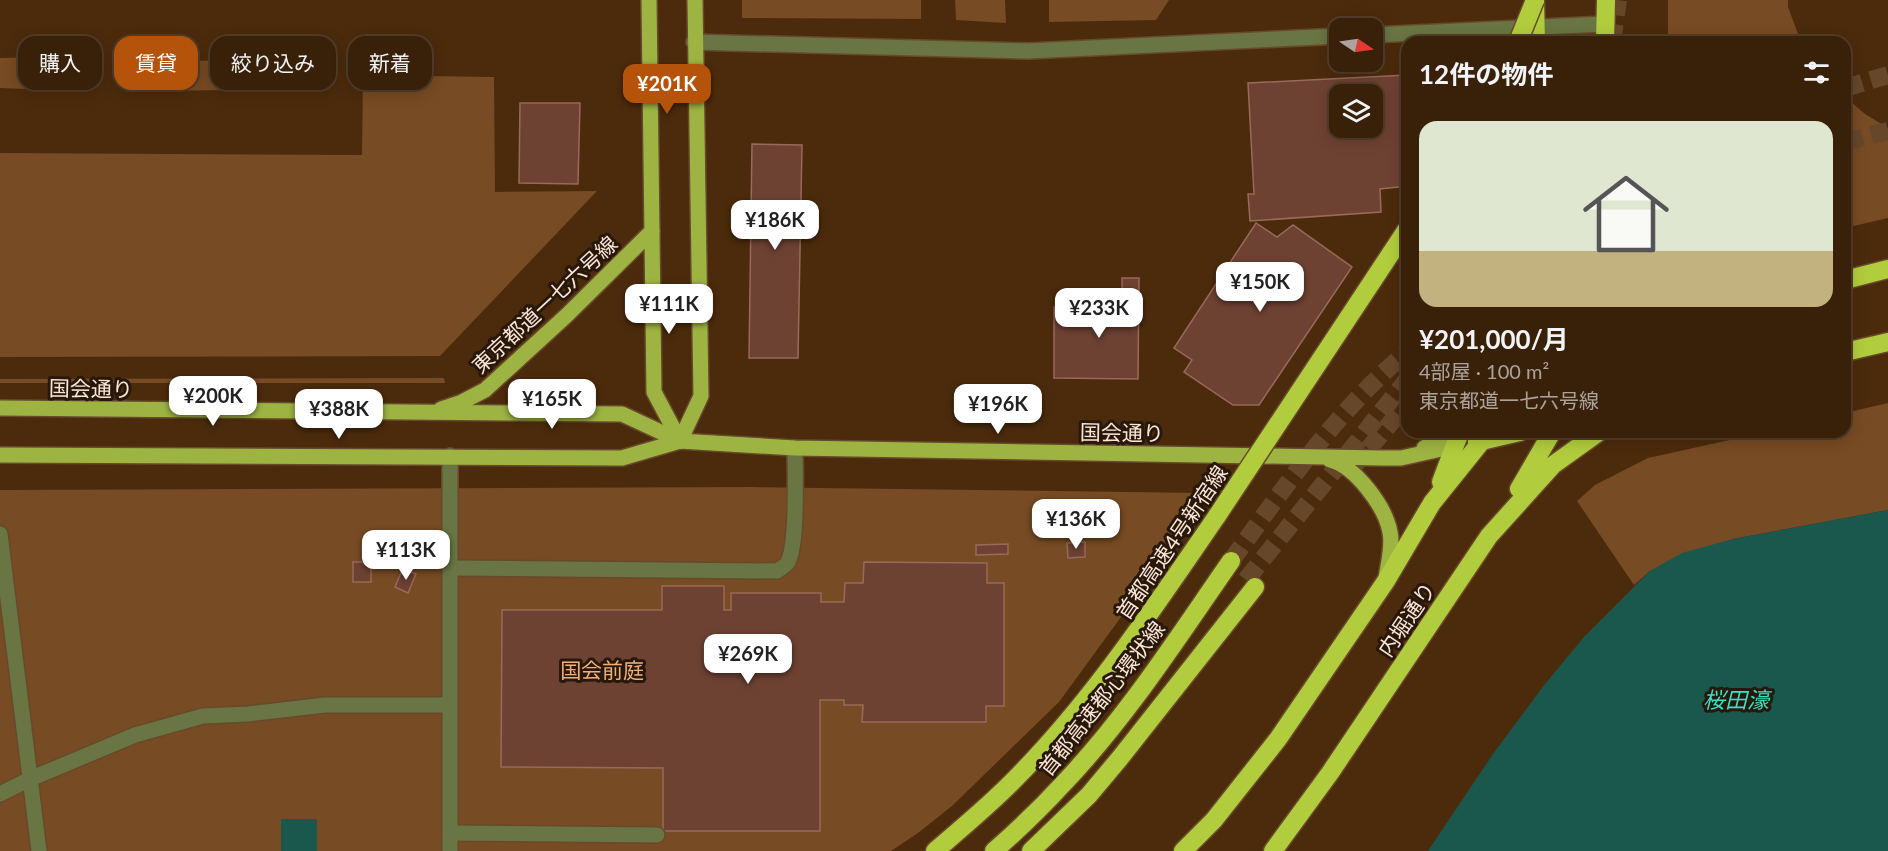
<!DOCTYPE html>
<html lang="ja">
<head>
<meta charset="utf-8">
<style>
  :root { --surface:#392009; --page:#402812; --text:#f1f3f6; --muted:#aba39c; --line:#533e2a; --accent:#b45309 }
  body { margin:0; font-family:Lato,"Noto Sans JP",sans-serif; background:var(--page); color:var(--text); height:100vh; display:flex; flex-direction:column; font-size:22px; white-space:nowrap }
  * { box-sizing:border-box; margin:0 }
  p { font-size:20px; color:var(--muted) }
  .icon { flex:none; width:33px; height:33px; fill:none; stroke:currentColor; stroke-width:2; stroke-linecap:round; stroke-linejoin:round }
  .map { position:relative; flex:1; overflow:hidden }
  .drawer { position:absolute; left:1401px; top:36px; width:450px; height:402px; display:flex; flex-direction:column; background:var(--surface); border-radius:18px; box-shadow:0 3px 15px #0003,0 0 0 2px var(--line) }
  .drawer>* { flex:none }
  .top-card { position:absolute; left:18px; top:36px; width:570px; height:54px; display:flex; gap:12px }
  .needle { width:39px; rotate:103deg }
  .buttons { position:absolute; left:1329px; top:18px; display:grid; gap:12px }
  .buttons a { display:grid; place-items:center; width:54px; height:54px; border-radius:12px; background:var(--surface); box-shadow:0 3px 15px #0003,0 0 0 2px var(--line); font-size:30px }
  .price { position:absolute; translate:-50% -51px; padding:0 14px; border-radius:12px; background:#fff; color:#222; font-size:20px; line-height:39px; filter:drop-shadow(0 2px 3px #0008) }
  .price::after { content:''; position:absolute; left:50%; top:36px; width:18px; height:14px; margin-left:-9px; background:inherit; clip-path:polygon(0 0,100% 0,50% 100%) }
  .price.current { background:var(--accent); color:#fff }
  ul { padding:0; list-style:none }
  li { display:grid; align-content:center; gap:12px; height:318px; padding:0 18px }
  li span { display:grid; place-items:center; height:186px; border-radius:18px; color:#555 }
  li>.icon { margin-inline-start:auto }
  span .icon { width:108px; height:108px; fill:#fffc; stroke-width:1 }
  li b { font-size:26px }
  h2 { display:flex; justify-content:space-between; align-items:center; height:72px; padding:0 18px; font-size:26px }
  .pill { padding:0 21px; border-radius:18px; background:var(--surface); box-shadow:0 3px 15px #0003,0 0 0 2px var(--line); font-size:21px; line-height:54px }
  .pill.current { background:var(--accent); color:#fff }
  .map>svg:first-child { display:block }
  .green { fill:#774b23 }
  .water { fill:#1a574d }
  .building { fill:#6e4233; stroke:#996a5a; stroke-width:1.5; fill-rule:evenodd }
  .lines { fill:none; stroke-linecap:round; stroke-linejoin:round }
  .highway-tunnel { stroke:#66472a; stroke-width:18; stroke-dasharray:18 9; stroke-linecap:butt }
  .minor-casing { stroke:#68492c; stroke-width:18 }
  .major-casing { stroke:#68492c; stroke-width:18 }
  .highway-casing { stroke:#68492c; stroke-width:21 }
  .minor { stroke:#697542; stroke-width:15 }
  .major { stroke:#9db442; stroke-width:15 }
  .highway { stroke:#b1cd3d; stroke-width:18 }
  .highway-bridge-casing { stroke:#68492c; stroke-width:21; stroke-linecap:butt }
  .highway-bridge { stroke:#b1cd3d; stroke-width:18 }
  .labels { text-anchor:middle; dominant-baseline:central; stroke-width:6; stroke-linejoin:round; paint-order:stroke }
  .street-label { font-size:21px; fill:#fbe5d4; stroke:#27180b }
  .park-label { font-size:21px; fill:#f4af76; stroke:#27180b }
  .water-label { font-size:22px; font-style:italic; fill:#3ae0c6; stroke:#27180b }
</style>
</head>
<body>
<div class="map">
<svg width="1888" height="851" viewBox="0 0 1888 851">
  <rect width="100%" height="100%" fill="#4c2b0c"/>
  <!-- green -->
  <g class="green">
    <path d="M742 0H921V19L742 18Z"/>
    <path d="M955 0H1005L1006 23 956 20Z"/>
    <path d="M1049 0H1169L1156 20 1049 22Z"/>
    <path d="M1668 0H1788V7L1801 42H1668Z"/>
    <path d="M45 57 54 61 58 66 57 80C44 93 17 88 0 88V58Z"/>
    <path d="M290 58C307 66 309 81 290 89L162 91C154 85 153 80 154 70L162 62Z"/>
    <path d="M363 75 494 77 495 192 597 191 440 356 0 357V153L362 155Z"/>
    <path d="M1845 97 1865 114 1888 128V218L1845 228Z"/>
    <path d="M444 378 445 383H0V379Z"/>
    <path d="M1888 403V510L1733 539 1650 571 1634 585 1577 501 1595 485 1648 458 1766 432H1845V413Z"/>
    <path d="M752 487 1204 493 1175 541 1152 569 1132 602 1059 702 952 806 918 833 891 851H0V490Z"/>
  </g>
  <!-- water -->
  <g class="water">
    <path d="M1888 510V851H1428L1493 754 1545 684 1584 637 1650 571 1682 553 1733 539Z"/>
    <rect x="281" y="819" width="36" height="32"/>
  </g>
  <!-- building -->
  <g class="building">
    <path d="M1407 75V186L1380 189 1381 212 1250 221 1248 194H1254L1248 83ZM1340 94H1372V128H1340Z"/>
    <path d="M520 103H580L578 184 519 183Z"/>
    <path d="M752 144 802 145 798 358H749Z"/>
    <path d="M1256 223 1277 237 1293 225 1352 267 1259 405H1233L1184 372 1192 360 1174 348Z"/>
    <path d="M1122 278H1139L1138 379 1054 378V307H1113L1114 299 1122 298Z"/>
    <path d="M1085 542V557L1068 558 1067 543Z"/>
    <path d="M1008 544V554L976 555V545Z"/>
    <rect x="353" y="562" width="18" height="20"/>
    <path d="M864 562 987 563V583H1004V706H986V722H862L863 705H844V700H820V831H663V768L501 767 502 610H662V586H724V610H731V593H821V602H844L845 583H863Z"/>
    <path d="M403 568 416 574 408 593 395 587Z"/>
  </g>
  <g class="lines">
    <!-- highway-tunnel -->
    <g class="highway-tunnel">
      <path d="M1612 42 1618 0"/>
      <path d="M1845 88 1888 75"/>
      <path d="M1845 142 1888 131"/>
      <path d="M1351 469 1407 404"/>
      <path d="M1231 561C1284 488 1337 410 1407 352"/>
      <path d="M1246 580 1407 380"/>
    </g>
    <!-- minor casing -->
    <g class="minor-casing">
      <g id="minor">
        <path d="M1372 35 1605 24"/>
        <path d="M694 42 1028 51 1340 36"/>
        <path d="M0 534 39 851"/>
        <path d="M450 568 777 571C781 568 786 566 788 562 798 542 795 472 795 448"/>
        <path d="M0 794 30 779 135 735 203 716 248 714 325 705H449"/>
        <path d="M450 833 657 835"/>
        <path d="M450 851V456"/>
      </g>
    </g>
    <!-- major casing -->
    <g class="major-casing">
      <g id="major">
        <path d="M649 0 654 392 680 441"/>
        <path d="M0 408 622 414 680 441"/>
        <path d="M441 409 462 402 485 390 567 315 652 231"/>
        <path d="M680 441 701 396 695 0"/>
        <path d="M1424 448 1451 432"/>
        <path d="M0 455 622 458 680 441 795 448 1382 458H1401L1455 446"/>
        <path d="M1330 460C1355 466 1385 506 1390 532 1393 546 1388 564 1386 578"/>
      </g>
    </g>
    <!-- highway casing -->
    <g class="highway-casing">
      <g id="highway">
        <path d="M1535 0 1536 42"/>
        <path d="M1605 42 1606 0"/>
        <path d="M1845 280 1888 269"/>
        <path d="M1845 352 1888 342"/>
        <path d="M1477 442 1520 432"/>
        <path d="M1441 482 1460 432"/>
        <path d="M1519 489 1552 432"/>
        <path d="M935 851C963 827 991 804 1017 777 1094 699 1155 606 1217 516"/>
        <path d="M994 851C1018 830 1041 808 1063 784 1127 717 1178 637 1231 561"/>
        <path d="M1031 851 1089 795 1120 758 1255 587"/>
        <path d="M1183 851 1214 820 1278 739 1386 581 1432 503 1489 432"/>
        <path d="M1273 851 1330 773 1489 536 1553 465 1599 432"/>
      </g>
    </g>
    <!-- minor -->
    <use href="#minor" class="minor"/>
    <!-- major -->
    <use href="#major" class="major"/>
    <!-- highway -->
    <use href="#highway" class="highway"/>
    <!-- highway-bridge casing -->
    <g class="highway-bridge-casing">
      <g id="highway-bridge">
        <path d="M1518 42 1535 0"/>
        <path d="M1217 516 1407 229"/>
      </g>
    </g>
    <!-- highway-bridge -->
    <use href="#highway-bridge" class="highway-bridge"/>
  </g>
  <g class="labels">
    <!-- street labels -->
    <g class="street-label">
      <text transform="translate(544 304) rotate(-43)">東京都道一七六号線</text>
      <text transform="translate(91 388) rotate(1)">国会通り</text>
      <text transform="translate(1122 432) rotate(1)">国会通り</text>
      <text transform="translate(1171 542) rotate(-56)">首都高速4号新宿線</text>
      <text transform="translate(1406 619) rotate(-56)">内堀通り</text>
      <text transform="translate(1101 698) rotate(-52)">首都高速都心環状線</text>
    </g>
    <!-- park labels -->
    <g class="park-label">
      <text x="602" y="669">国会前庭</text>
    </g>
    <!-- water labels -->
    <g class="water-label">
      <text x="1736" y="699">桜田濠</text>
    </g>
  </g>
</svg>
<div class="buttons">
<a><svg class="needle" viewBox="-14 -14 28 28"><path d="M0-13l5 13h-10z" fill="#e53935"/><path d="M0 13l5-13h-10z" fill="#aba39c"/></svg></a>
<a><svg class="icon" aria-label="layers" viewBox="0 0 24 24"><path d="M12 4l9 5-9 5-9-5zM3 14l9 5 9-5"/></svg></a>
</div>
<b class="price current" style="left:667px;top:115px">¥201K</b>
<b class="price" style="left:775px;top:251px">¥186K</b>
<b class="price" style="left:1260px;top:313px">¥150K</b>
<b class="price" style="left:669px;top:335px">¥111K</b>
<b class="price" style="left:1099px;top:339px">¥233K</b>
<b class="price" style="left:213px;top:427px">¥200K</b>
<b class="price" style="left:552px;top:430px">¥165K</b>
<b class="price" style="left:998px;top:435px">¥196K</b>
<b class="price" style="left:339px;top:440px">¥388K</b>
<b class="price" style="left:1076px;top:550px">¥136K</b>
<b class="price" style="left:406px;top:581px">¥113K</b>
<b class="price" style="left:748px;top:685px">¥269K</b>
<div class="top-card">
<a class="pill">購入</a>
<a class="pill current">賃貸</a>
<a class="pill">絞り込み</a>
<a class="pill">新着</a>
</div>
<section class="drawer">
<h2>12件の物件<svg class="icon" aria-label="filters" viewBox="0 0 24 24"><path d="M4 7h16M4 17h16"/><circle cx="9" cy="7" r="2"/><circle cx="15" cy="17" r="2"/></svg></h2>
<ul>
<li><span style="background:linear-gradient(#dfe7d0 70%,#c2b280 0)"><svg class="icon" aria-label="home" viewBox="0 0 24 24"><path d="M3 11l9-7 9 7M6 9v11h12V9"/></svg></span><div><b>¥201,000/月</b><p>4部屋 · 100 m²</p><p>東京都道一七六号線</p></div></li>
</ul>
</section>
</div>
</body>
</html>
